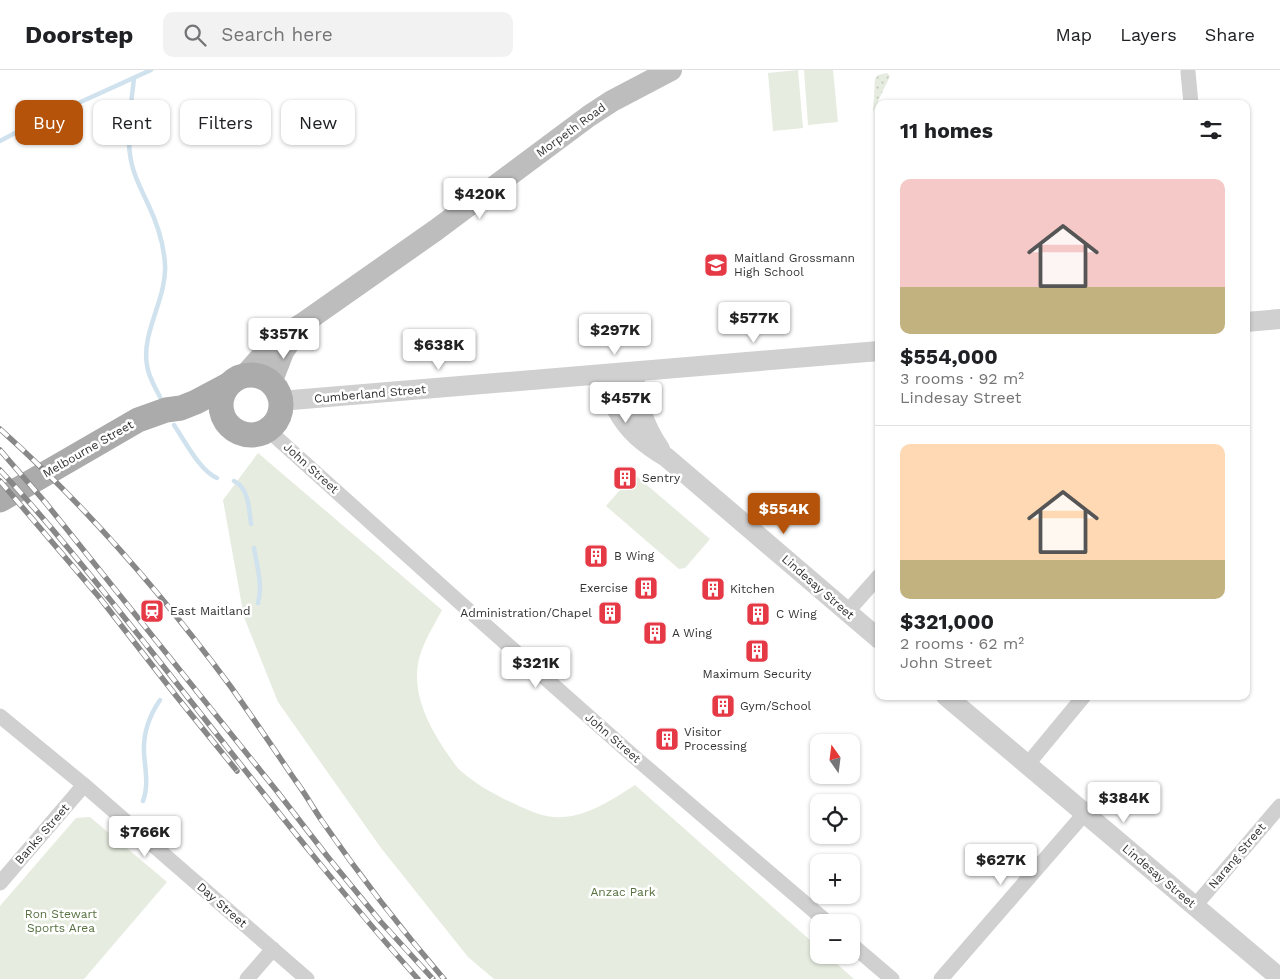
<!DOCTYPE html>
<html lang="en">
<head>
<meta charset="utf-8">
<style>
  :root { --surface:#fff; --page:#f2f2f2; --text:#202124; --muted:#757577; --line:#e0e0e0; --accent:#b45309 }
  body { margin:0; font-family:"Work Sans",sans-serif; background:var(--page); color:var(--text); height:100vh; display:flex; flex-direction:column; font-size:19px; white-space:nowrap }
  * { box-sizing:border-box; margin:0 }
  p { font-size:16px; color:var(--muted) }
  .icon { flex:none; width:28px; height:28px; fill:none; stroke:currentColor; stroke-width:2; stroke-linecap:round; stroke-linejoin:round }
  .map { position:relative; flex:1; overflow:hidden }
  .sheet { position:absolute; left:875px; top:30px; width:375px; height:600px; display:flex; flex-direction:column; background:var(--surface); border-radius:10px; box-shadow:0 1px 4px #0004 }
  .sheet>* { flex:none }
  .guide { position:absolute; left:15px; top:30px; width:475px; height:45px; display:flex; gap:10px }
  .needle { width:32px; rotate:346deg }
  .controls { position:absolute; left:810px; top:664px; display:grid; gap:10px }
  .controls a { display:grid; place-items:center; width:50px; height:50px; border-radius:10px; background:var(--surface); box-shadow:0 1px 4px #0004; font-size:25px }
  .price { position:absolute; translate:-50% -42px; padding:0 11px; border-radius:5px; background:#fff; color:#222; font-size:16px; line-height:32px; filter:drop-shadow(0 1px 2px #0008) }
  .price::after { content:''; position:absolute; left:50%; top:30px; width:15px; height:11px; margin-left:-8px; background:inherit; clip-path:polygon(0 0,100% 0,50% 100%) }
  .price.active { background:var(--accent); color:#fff }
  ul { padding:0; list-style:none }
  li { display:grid; align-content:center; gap:10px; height:265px; padding:0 25px }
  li+li { border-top:1px solid var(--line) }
  li span { display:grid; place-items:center; height:155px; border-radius:10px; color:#555 }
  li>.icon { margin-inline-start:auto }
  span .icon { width:90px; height:90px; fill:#fffc; stroke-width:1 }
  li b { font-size:21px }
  h2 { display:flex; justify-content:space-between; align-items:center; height:60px; padding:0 25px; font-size:21px }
  .pill { padding:0 18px; border-radius:10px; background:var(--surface); box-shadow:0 1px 4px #0004; font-size:18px; line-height:45px }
  .pill.active { background:var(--accent); color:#fff }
  header { display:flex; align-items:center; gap:30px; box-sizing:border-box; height:70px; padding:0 25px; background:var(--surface); border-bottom:1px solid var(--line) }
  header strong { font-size:24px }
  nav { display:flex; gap:28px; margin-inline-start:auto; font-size:18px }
  .search { width:350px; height:45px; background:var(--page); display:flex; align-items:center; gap:12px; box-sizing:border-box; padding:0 18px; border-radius:10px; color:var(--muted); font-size:19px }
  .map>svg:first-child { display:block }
  .grass { fill:url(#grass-dots) }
  .park { fill:#e6ecdf }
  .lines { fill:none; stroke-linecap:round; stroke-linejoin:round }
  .stream { stroke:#cfe2ee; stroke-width:4.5 }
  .minor { stroke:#d0d0d0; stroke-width:15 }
  .tertiary { stroke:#d0d0d0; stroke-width:20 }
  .secondary { stroke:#bdbdbd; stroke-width:22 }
  .primary { stroke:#ababab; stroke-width:25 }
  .rail-casing { stroke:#888; stroke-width:5.5 }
  .rail { stroke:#fff; stroke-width:4; stroke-dasharray:11; stroke-linecap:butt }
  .labels { text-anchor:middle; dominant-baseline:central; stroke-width:5; stroke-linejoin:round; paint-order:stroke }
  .street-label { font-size:12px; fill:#333; stroke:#fff }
  .poi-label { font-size:12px; fill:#333; stroke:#fff; text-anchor:start }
  .park-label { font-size:12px; fill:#56703f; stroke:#fff }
</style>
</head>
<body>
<header>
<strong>Doorstep</strong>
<div class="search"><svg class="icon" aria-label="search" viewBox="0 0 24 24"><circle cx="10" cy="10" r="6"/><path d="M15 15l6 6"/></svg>Search here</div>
<nav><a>Map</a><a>Layers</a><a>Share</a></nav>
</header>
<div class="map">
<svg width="1280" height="909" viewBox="0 0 1280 909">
  <defs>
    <pattern id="grass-dots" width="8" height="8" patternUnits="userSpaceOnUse" patternTransform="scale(1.25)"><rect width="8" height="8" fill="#e6ecdf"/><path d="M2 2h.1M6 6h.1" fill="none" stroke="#c6cbc0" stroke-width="1.8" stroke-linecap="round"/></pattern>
  </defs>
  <rect width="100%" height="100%" fill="#fff"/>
  <!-- grass -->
  <path class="grass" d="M887 3 890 6 873 42 875 9 878 5Z"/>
  <!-- park -->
  <g class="park">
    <path d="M798 0 803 58 773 61 768 3Z"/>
    <path d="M804 0H833L838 52 808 55Z"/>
    <path d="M258 383 442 540C431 561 417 581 417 606 417 635 433 663 449 686 453 691 456 697 461 701 478 716 499 727 519 736 533 742 548 749 563 747 590 745 613 729 635 715L819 878V885H827L854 909H494L468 887 381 778 278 632 244 547 223 430Z"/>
    <path d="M634 404 710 469 685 498 679 499 606 436Z"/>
    <path d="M90 747 167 812 84 909H0V836L76 748Z"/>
  </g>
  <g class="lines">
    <!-- stream -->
    <g class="stream">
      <path d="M134 8C131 37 125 66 132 95 135 108 142 121 148 134 157 153 164 174 165 195 167 228 141 263 147 295 148 306 155 317 160 327"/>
      <path d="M0 71 30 55 151 0"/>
      <path d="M174 355C185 371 200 401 217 408"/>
      <path d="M234 411C249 418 249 439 251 454"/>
      <path d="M254 478C257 496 263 516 258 533"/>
      <path d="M143 731C149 715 145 699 144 683 143 663 149 646 160 630"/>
    </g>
    <!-- minor -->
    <g class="minor">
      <path d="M1188 2 1191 34"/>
      <path d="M268 360 457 530 639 691 827 852"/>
      <path d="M847 542 879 506"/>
      <path d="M0 646 84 715 307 909"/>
      <path d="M1027 695 1084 626"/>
      <path d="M0 813 84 715"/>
      <path d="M1194 837 1280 736"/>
      <path d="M851 874 892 909"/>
      <path d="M247 909 273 879"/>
      <path d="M941 909 1085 743"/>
    </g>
    <!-- tertiary -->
    <g class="tertiary">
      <path d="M1246 252 1280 249"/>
      <path d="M633 302C638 332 642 353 660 379"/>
      <path d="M601 305C610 327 619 350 637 366 646 374 656 381 666 387L879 569"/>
      <path d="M280 331 879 281"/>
      <path d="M946 626 1280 908"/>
    </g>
    <!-- secondary -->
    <g class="secondary">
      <path d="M244 306 269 278 286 264 305 252 436 160 589 46 612 31 671 0"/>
      <path d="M271 313 283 282 295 264"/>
    </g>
    <!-- primary -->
    <g class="primary">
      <circle cx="251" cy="335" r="30"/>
      <path d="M0 430 138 350 166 340 181 338 196 332 228 315"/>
    </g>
    <!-- rail casing -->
    <g class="rail-casing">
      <g id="rail">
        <path d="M0 359C86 436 162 524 231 617 253 648 274 679 295 710 305 723 313 738 322 751 360 806 401 859 444 909"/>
        <path d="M0 380 45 432 276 720 327 786 381 852 433 909"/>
        <path d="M0 400C52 456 100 517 148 577 237 689 323 803 418 909"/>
        <path d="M0 411 99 527 177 627 237 701"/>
      </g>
    </g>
    <!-- rail -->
    <use href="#rail" class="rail"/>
  </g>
  <!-- icons -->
  <defs>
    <g id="school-square" transform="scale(1.25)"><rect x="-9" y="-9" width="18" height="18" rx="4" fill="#e63946" stroke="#fff"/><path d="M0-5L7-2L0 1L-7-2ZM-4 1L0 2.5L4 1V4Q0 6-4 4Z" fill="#fff"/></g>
    <g id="building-square" transform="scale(1.25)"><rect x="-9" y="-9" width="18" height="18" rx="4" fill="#e63946" stroke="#fff"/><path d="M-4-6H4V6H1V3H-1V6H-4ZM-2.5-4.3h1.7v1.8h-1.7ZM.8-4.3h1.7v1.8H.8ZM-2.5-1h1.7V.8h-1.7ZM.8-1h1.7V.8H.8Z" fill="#fff"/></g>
    <g id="station-square" transform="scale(1.25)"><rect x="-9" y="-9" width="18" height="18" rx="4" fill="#e63946" stroke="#fff"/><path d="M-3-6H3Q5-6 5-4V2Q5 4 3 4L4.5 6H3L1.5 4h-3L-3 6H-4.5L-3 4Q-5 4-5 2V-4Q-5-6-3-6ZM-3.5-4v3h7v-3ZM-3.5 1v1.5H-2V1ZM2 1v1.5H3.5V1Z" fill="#fff"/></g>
  </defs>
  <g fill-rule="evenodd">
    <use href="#school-square" x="716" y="195"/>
    <use href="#building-square" x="625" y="408"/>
    <use href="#building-square" x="596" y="486"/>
    <use href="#building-square" x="646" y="518"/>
    <use href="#building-square" x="713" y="519"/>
    <use href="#station-square" x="152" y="541"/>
    <use href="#building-square" x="610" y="543"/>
    <use href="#building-square" x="758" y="544"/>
    <use href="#building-square" x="655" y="563"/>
    <use href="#building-square" x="757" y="581"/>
    <use href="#building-square" x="723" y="636"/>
    <use href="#building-square" x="667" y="669"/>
  </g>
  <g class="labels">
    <!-- street labels -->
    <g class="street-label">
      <text transform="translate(571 60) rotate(-36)">Morpeth Road</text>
      <text transform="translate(370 324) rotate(-5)">Cumberland Street</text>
      <text transform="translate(88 379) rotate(-30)">Melbourne Street</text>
      <text transform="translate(311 398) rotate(42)">John Street</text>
      <text transform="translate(818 517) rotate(41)">Lindesay Street</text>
      <text transform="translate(613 668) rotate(41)">John Street</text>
      <text transform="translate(42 764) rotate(-49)">Banks Street</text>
      <text transform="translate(1237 786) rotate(-50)">Narang Street</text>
      <text transform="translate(1159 806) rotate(40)">Lindesay Street</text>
      <text transform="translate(222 835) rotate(41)">Day Street</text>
    </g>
    <!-- poi labels -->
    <g class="poi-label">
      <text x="734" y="188">Maitland Grossmann<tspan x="734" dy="14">High School</tspan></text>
      <text x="642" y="408">Sentry</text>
      <text x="614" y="486">B Wing</text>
      <text x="628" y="518" text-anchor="end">Exercise</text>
      <text x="730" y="519">Kitchen</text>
      <text x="170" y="541">East Maitland</text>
      <text x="592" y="543" text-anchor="end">Administration/Chapel</text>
      <text x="776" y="544">C Wing</text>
      <text x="672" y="563">A Wing</text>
      <text x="757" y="604" text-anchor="middle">Maximum Security</text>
      <text x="740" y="636">Gym/School</text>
      <text x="684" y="662">Visitor<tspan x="684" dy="14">Processing</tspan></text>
    </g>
    <!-- park labels -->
    <g class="park-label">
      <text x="623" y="822">Anzac Park</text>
      <text x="61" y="844">Ron Stewart<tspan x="61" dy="14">Sports Area</tspan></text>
    </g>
  </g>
</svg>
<div class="controls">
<a><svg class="needle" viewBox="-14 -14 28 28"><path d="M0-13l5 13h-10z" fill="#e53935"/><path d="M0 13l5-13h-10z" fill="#757577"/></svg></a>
<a><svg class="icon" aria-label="locate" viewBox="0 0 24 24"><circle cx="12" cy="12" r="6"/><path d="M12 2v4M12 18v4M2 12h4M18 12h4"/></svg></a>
<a>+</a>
<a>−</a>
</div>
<b class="price" style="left:480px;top:150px">$420K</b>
<b class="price" style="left:754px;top:274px">$577K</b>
<b class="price" style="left:615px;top:286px">$297K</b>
<b class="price" style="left:284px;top:290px">$357K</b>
<b class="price" style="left:439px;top:301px">$638K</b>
<b class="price" style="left:626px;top:354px">$457K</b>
<b class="price active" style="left:784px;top:465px">$554K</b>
<b class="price" style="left:536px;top:619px">$321K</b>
<b class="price" style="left:1124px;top:754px">$384K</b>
<b class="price" style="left:145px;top:788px">$766K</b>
<b class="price" style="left:1001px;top:816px">$627K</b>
<div class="guide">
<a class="pill active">Buy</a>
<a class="pill">Rent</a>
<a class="pill">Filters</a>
<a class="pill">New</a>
</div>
<section class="sheet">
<h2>11 homes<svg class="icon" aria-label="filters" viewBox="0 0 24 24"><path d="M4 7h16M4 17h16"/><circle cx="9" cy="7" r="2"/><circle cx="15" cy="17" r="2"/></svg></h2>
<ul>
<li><span style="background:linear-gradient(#f6c9c9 70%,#c2b280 0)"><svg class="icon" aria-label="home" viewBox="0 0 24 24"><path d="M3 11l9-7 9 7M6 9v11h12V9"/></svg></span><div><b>$554,000</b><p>3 rooms · 92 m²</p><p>Lindesay Street</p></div></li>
<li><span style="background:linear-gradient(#ffd9b3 75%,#c2b280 0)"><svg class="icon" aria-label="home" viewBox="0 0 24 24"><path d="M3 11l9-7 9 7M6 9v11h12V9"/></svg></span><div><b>$321,000</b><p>2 rooms · 62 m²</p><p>John Street</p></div></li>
</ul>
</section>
</div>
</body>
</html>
